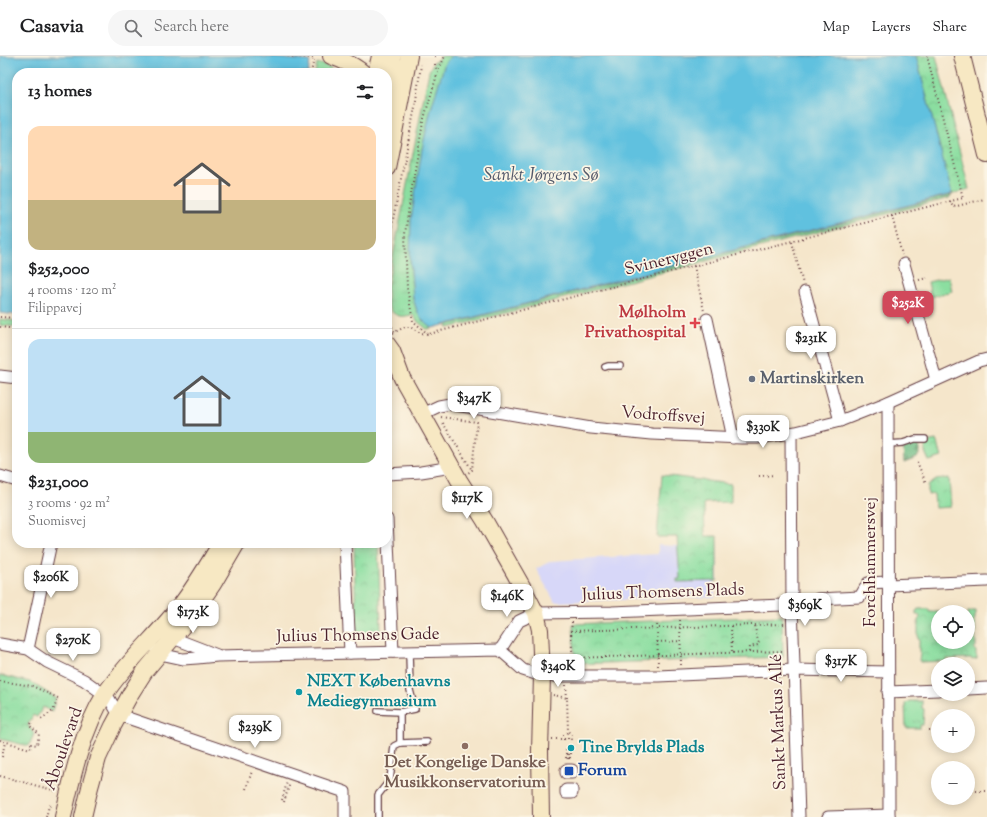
<!DOCTYPE html>
<html lang="en">
<head>
<meta charset="utf-8">
<style>
  :root { --surface:#fff; --page:#f6f6f6; --text:#202124; --muted:#757577; --line:#e0e0e0; --accent:#d1495b }
  body { margin:0; font-family:"Sorts Mill Goudy",serif; background:var(--page); color:var(--text); height:100vh; display:flex; flex-direction:column; font-size:15px; white-space:nowrap }
  * { box-sizing:border-box; margin:0 }
  p { font-size:13px; color:var(--muted) }
  .icon { flex:none; width:22px; height:22px; fill:none; stroke:currentColor; stroke-width:2; stroke-linecap:round; stroke-linejoin:round }
  .map { position:relative; flex:1; overflow:hidden }
  .drawer { position:absolute; left:12px; top:12px; width:380px; height:480px; display:flex; flex-direction:column; background:var(--surface); border-radius:16px; box-shadow:0 2px 10px #0003 }
  .drawer>* { flex:none }
  .tools { position:absolute; left:931px; top:549px; display:grid; gap:8px }
  .tools a { display:grid; place-items:center; width:44px; height:44px; border-radius:50%; background:var(--surface); box-shadow:0 2px 10px #0003; font-size:20px }
  .price { position:absolute; translate:-50% -34px; padding:0 9px; border-radius:8px; background:#fff; color:#222; font-size:13px; line-height:26px; filter:drop-shadow(0 1px 2px #0008) }
  .price::after { content:''; position:absolute; left:50%; top:24px; width:12px; height:9px; margin-left:-6px; background:inherit; clip-path:polygon(0 0,100% 0,50% 100%) }
  .price.selected { background:var(--accent); color:#fff }
  ul { padding:0; list-style:none }
  li { display:grid; align-content:center; gap:8px; height:212px; padding:0 16px }
  li+li { border-top:1px solid var(--line) }
  li span { display:grid; place-items:center; height:124px; border-radius:12px; color:#555 }
  li>.icon { margin-inline-start:auto }
  span .icon { width:72px; height:72px; fill:#fffc; stroke-width:1 }
  li b { font-size:17px }
  h2 { display:flex; justify-content:space-between; align-items:center; height:48px; padding:0 16px; font-size:17px }
  header { display:flex; align-items:center; gap:24px; box-sizing:border-box; height:56px; padding:0 20px; background:var(--surface); border-bottom:1px solid var(--line) }
  header strong { font-size:19px }
  nav { display:flex; gap:22px; margin-inline-start:auto; font-size:14px }
  .search { width:280px; height:36px; background:var(--page); display:flex; align-items:center; gap:10px; box-sizing:border-box; padding:0 14px; border-radius:22px; color:var(--muted); font-size:15px }
  .map>svg:first-child { display:block }
  .built { fill:#d7d7f8 }
  .grass { fill:url(#grass-tufts); stroke:#6a7e66 }
  .forest { fill:url(#forest-firs); stroke:#5d6e58 }
  .park { fill:url(#park-crowns); stroke:#6a7e66 }
  .pitch { fill:#8bdea0; stroke:#6a7e66 }
  .water { fill:#61c1df; stroke:#567085 }
  .lines { fill:none; stroke-linecap:round; stroke-linejoin:round }
  .lane-casing { stroke:#643d43; stroke-width:8 }
  .street-casing { stroke:#643d43; stroke-width:13 }
  .secondary-casing { stroke:#643d43; stroke-width:18 }
  .path { stroke:#643d43; stroke-width:2; stroke-dasharray:1 3; stroke-linecap:butt }
  .lane { stroke:#fff; stroke-width:5.5 }
  .street { stroke:#fff; stroke-width:11 }
  .secondary { stroke:#f7e8c3; stroke-width:16 }
  .health-dot { fill:#e0444e; stroke:#fcf5e5; stroke-width:1.5 }
  .worship-dot { fill:#6b7280; stroke:#fcf5e5; stroke-width:1.5 }
  .culture-dot { fill:#0f9aa8; stroke:#fcf5e5; stroke-width:1.5 }
  .education-dot { fill:#8d6e63; stroke:#fcf5e5; stroke-width:1.5 }
  .transit-dot { fill:#1a4fb4; stroke:#fcf5e5; stroke-width:1.5 }
  .labels { text-anchor:middle; dominant-baseline:central; stroke-width:3.5; stroke-linejoin:round; paint-order:stroke }
  .street-label { font-size:17px; fill:#4a1f2b; stroke:#fcf5e5 }
  .health-label { font-size:17px; font-weight:bold; fill:#be3a42; stroke:#fcf5e5; text-anchor:end }
  .worship-label { font-size:17px; font-weight:bold; fill:#5b616d; stroke:#fcf5e5; text-anchor:start }
  .culture-label { font-size:17px; font-weight:bold; fill:#0d838f; stroke:#fcf5e5; text-anchor:start }
  .education-label { font-size:17px; font-weight:bold; fill:#785e54; stroke:#fcf5e5 }
  .transit-label { font-size:17px; font-weight:bold; fill:#164399; stroke:#fcf5e5; text-anchor:start }
  .water-label { font-size:18px; font-style:italic; fill:#52586a; stroke:#fcf5e5 }
</style>
</head>
<body>
<header>
<strong>Casavia</strong>
<div class="search"><svg class="icon" aria-label="search" viewBox="0 0 24 24"><circle cx="10" cy="10" r="6"/><path d="M15 15l6 6"/></svg>Search here</div>
<nav><a>Map</a><a>Layers</a><a>Share</a></nav>
</header>
<div class="map">
<svg width="987" height="761" viewBox="0 0 987 761">
  <defs>
    <pattern id="grass-tufts" width="24" height="20" patternUnits="userSpaceOnUse"><rect width="24" height="20" fill="#8bdea0"/><path d="M3 7l-1-3M5 7V3M7 7l1-3M15 17l-1-3M17 17v-4M19 17l1-3" fill="none" stroke="#79be8a"/></pattern>
    <pattern id="forest-firs" width="22" height="20" patternUnits="userSpaceOnUse"><rect width="22" height="20" fill="#70bd86"/><path d="M5 1l3.5 6h-7zM16 11l3.5 6h-7z" fill="#5e996e"/></pattern>
    <pattern id="park-crowns" width="20" height="18" patternUnits="userSpaceOnUse"><rect width="20" height="18" fill="#8bdea0"/><path d="M2 6a3 3 0 1 1 6 0M12 15a3 3 0 1 1 6 0" fill="none" stroke="#79be8a"/></pattern>
  </defs>
  <rect width="100%" height="100%" fill="#fcf5e5"/>
  <filter id="ink" filterUnits="userSpaceOnUse"><feTurbulence type="fractalNoise" baseFrequency=".025" numOctaves="2"/><feDisplacementMap in="SourceGraphic" scale="8" xChannelSelector="R" yChannelSelector="G"/><feConvolveMatrix kernelMatrix="1 2 1 2 8 2 1 2 1" color-interpolation-filters="sRGB"/></filter>
  <filter id="wash" filterUnits="userSpaceOnUse"><feTurbulence type="fractalNoise" baseFrequency=".012" numOctaves="4" result="noise"/><feDisplacementMap in="SourceGraphic" scale="16" xChannelSelector="R" yChannelSelector="G"/><feGaussianBlur stdDeviation="0.9" result="paint"/><feColorMatrix in="noise" values="0 0 0 0 0 0 0 0 0 0 0 0 0 0 0 0 0 1.4 0 .05"/><feComposite in="paint" operator="in"/></filter>
  <g filter="url(#wash)">
    <rect width="100%" height="100%" fill="#f5e6cb"/>
    <!-- built -->
    <path class="built" d="M717 480 718 524 715 525V541L555 546 536 513 551 505 658 498V489L677 490V481Z"/>
    <!-- grass -->
    <g class="grass">
      <path d="M442 0H451L445 7 431 53 422 93 411 164 410 202 413 242 417 255 423 265 432 272 427 273 417 265 413 259C409 259 404 261 400 260 386 257 387 243 387 232L429 15 433 7Z"/>
      <path d="M317 7 331 11 329 17H315Z"/>
      <path d="M909 645H922V652L924 653 923 669H920V672H906L905 648 906 647Z"/>
    </g>
    <!-- forest -->
    <path class="forest" d="M919 384 920 396 917 402 904 407 903 389Z"/>
    <!-- park -->
    <g class="park">
      <path d="M916 0H936L969 133 952 138 949 142 448 272 447 269 952 139Z"/>
      <path d="M0 263 17 265V271L0 269Z"/>
      <path d="M936 384 942 401 929 405 925 396 926 386Z"/>
      <path d="M662 419 731 428V446L704 447 705 480H717V525L677 526V523H680L677 481H657Z"/>
      <path d="M949 422 951 451 935 452 934 438 928 439V430L936 424Z"/>
      <path d="M354 487H378L381 576 356 577Z"/>
      <path d="M918 553H929V556H940H938V586H968V556H971V555H976V558L975 559V563L973 566 975 568 976 590 974 593 976 595V599L977 600V603L972 604 971 602 946 603V605L920 606 919 604 920 598V592H919V583H918V564L920 562 919 559H916V555Z"/>
      <path d="M782 560 783 601 575 608 573 568Z"/>
      <path d="M0 619 30 626 56 642 52 656 43 651 37 661 33 659 28 669 34 678 29 690 0 683Z"/>
    </g>
    <!-- pitch -->
    <path class="pitch" d="M949 221 952 235 931 241 928 226Z"/>
    <!-- water -->
    <g class="water">
      <path d="M0 0H254L310 5 308 17H17V259L0 257Z"/>
      <path d="M451 0H916L952 138 432 272 423 265 417 255 413 242 410 202 411 164 422 93 431 53 445 7Z"/>
    </g>
  </g>
  <g filter="url(#ink)">
    <g class="lines">
      <!-- lane casing -->
      <g class="lane-casing">
        <g id="lane">
          <path d="M605 311 608 310H620"/>
          <path d="M888 388 903 387 915 383H925"/>
          <path d="M378 655 400 656"/>
          <path d="M400 687 427 686"/>
          <path d="M378 761V739L390 724 394 690 400 687V656L415 653 410 634 409 596"/>
        </g>
      </g>
      <!-- street casing -->
      <g class="street-casing">
        <g id="street">
          <path d="M904 208 936 324"/>
          <path d="M805 236 840 365"/>
          <path d="M707 263 733 382"/>
          <path d="M0 320 17 322"/>
          <path d="M888 346 889 761"/>
          <path d="M422 358 439 350 450 348 591 372 652 378 741 382H757L796 376 840 365 888 346 979 305 987 303"/>
          <path d="M791 377 792 549 799 761"/>
          <path d="M387 418 421 416 452 411"/>
          <path d="M0 420 17 425"/>
          <path d="M387 463 393 596"/>
          <path d="M345 487 350 597"/>
          <path d="M888 529 987 525"/>
          <path d="M168 579 173 582 217 599"/>
          <path d="M0 588 28 593 47 606 84 624 105 639 110 644 119 659 345 736V761"/>
          <path d="M28 593 51 487"/>
          <path d="M156 594 160 598 183 603 197 602 217 600 500 594 523 614 542 620H658L794 614 888 616"/>
          <path d="M500 594 519 565 536 557 612 556 809 548 818 543 860 541 868 527 888 526"/>
          <path d="M968 633 987 632"/>
          <path d="M888 636 938 634"/>
          <rect x="566" y="714" width="6" height="3"/>
          <rect x="566" y="734" width="6" height="3"/>
          <path d="M828 761 889 759"/>
        </g>
      </g>
      <!-- secondary casing -->
      <g class="secondary-casing">
        <g id="secondary">
          <path d="M331 0C342 4 355 9 363 17"/>
          <path d="M962 0 987 99"/>
          <path d="M376 17 380 0"/>
          <path d="M387 44 392 12 393 0"/>
          <path d="M387 112 409 0"/>
          <path d="M387 288 392 295 402 322 459 424 485 465 523 532 536 557 540 574 542 620 540 695 541 761"/>
          <path d="M63 761C72 721 83 673 105 638 127 605 159 578 183 546 197 527 209 507 221 487"/>
          <path d="M83 761 90 731 98 702 113 670 131 637 145 615 191 560 213 528 237 487"/>
        </g>
      </g>
      <!-- path -->
      <g class="path">
        <path d="M288 0 314 2 311 17"/>
        <path d="M435 0V9L437 14"/>
        <path d="M950 145 953 151 984 143"/>
        <path d="M892 160 902 199"/>
        <path d="M792 186 803 228"/>
        <path d="M387 194 415 51 421 9"/>
        <path d="M694 210 704 255"/>
        <path d="M919 224 927 222"/>
        <path d="M387 260 395 277"/>
        <path d="M0 261 17 262"/>
        <path d="M0 271 17 273"/>
        <path d="M393 277 405 271H410L421 277 429 278 693 210 963 142 927 0"/>
        <path d="M428 278 413 265 407 232 405 178 410 143 423 66 438 15 445 0"/>
        <path d="M441 361 477 366 472 414 468 417"/>
        <path d="M443 367 472 414"/>
        <path d="M917 406 926 427"/>
        <path d="M759 420 774 419"/>
        <path d="M680 564 681 609"/>
        <path d="M657 565 658 610"/>
        <path d="M572 566 571 575 573 611"/>
        <path d="M731 570 732 597"/>
        <path d="M571 575 784 568"/>
        <path d="M657 586 681 585"/>
        <path d="M749 596 750 591 758 589 759 587 756 578 755 569"/>
        <path d="M573 602 783 595"/>
        <path d="M0 625 32 630 58 642 53 655 41 663"/>
        <path d="M566 629 567 642"/>
        <path d="M553 639 567 642 568 675 571 679V684"/>
        <path d="M929 674H938"/>
        <path d="M552 683H568V682"/>
        <path d="M0 684 30 693 31 688 37 689 39 678 30 670 32 666"/>
        <path d="M564 684V679L568 676"/>
        <path d="M566 693V705"/>
        <path d="M570 693V705"/>
        <path d="M567 698 568 705"/>
        <path d="M569 698V705"/>
        <path d="M2 701 5 686"/>
        <path d="M0 720 57 735"/>
        <path d="M246 733 252 715"/>
        <path d="M968 735H987"/>
        <path d="M282 744 287 726"/>
        <path d="M284 746 290 727"/>
        <path d="M46 761 49 750 53 748"/>
      </g>
      <!-- lane -->
      <use href="#lane" class="lane"/>
      <!-- street -->
      <use href="#street" class="street"/>
      <!-- secondary -->
      <use href="#secondary" class="secondary"/>
    </g>
  </g>
  <!-- markers -->
  <path class="health-dot" d="M693 261h4v4h4v4h-4v4h-4v-4h-4v-4h4z"/>
  <circle class="worship-dot" cx="752" cy="323" r="4"/>
  <g class="culture-dot">
    <circle cx="299" cy="636" r="4"/>
    <circle cx="571" cy="692" r="4"/>
  </g>
  <circle class="education-dot" cx="465" cy="690" r="4"/>
  <rect class="transit-dot" x="564" y="710" width="10" height="10" rx="2"/>
  <g class="labels">
    <!-- street labels -->
    <g class="street-label">
      <text transform="translate(669 204) rotate(-14)">Svineryggen</text>
      <text transform="translate(663 360) rotate(4)">Vodroffsvej</text>
      <text transform="translate(871 506) rotate(-90)">Forchhammersvej</text>
      <text transform="translate(663 537) rotate(-2)">Julius Thomsens Plads</text>
      <text transform="translate(358 580) rotate(-1)">Julius Thomsens Gade</text>
      <text transform="translate(779 666) rotate(-92)">Sankt Markus Allé</text>
      <text transform="translate(64 693) rotate(-71)">Åboulevard</text>
    </g>
    <!-- health labels -->
    <g class="health-label">
      <text x="686" y="257">Mølholm<tspan x="686" dy="20">Privathospital</tspan></text>
    </g>
    <!-- worship labels -->
    <g class="worship-label">
      <text x="760" y="323">Martinskirken</text>
    </g>
    <!-- culture labels -->
    <g class="culture-label">
      <text x="307" y="626">NEXT Københavns<tspan x="307" dy="20">Mediegymnasium</tspan></text>
      <text x="579" y="692">Tine Brylds Plads</text>
    </g>
    <!-- education labels -->
    <g class="education-label">
      <text x="465" y="707">Det Kongelige Danske<tspan x="465" dy="20">Musikkonservatorium</tspan></text>
    </g>
    <!-- transit labels -->
    <g class="transit-label">
      <text x="578" y="715">Forum</text>
    </g>
    <!-- water labels -->
    <g class="water-label">
      <text x="541" y="120">Sankt Jørgens Sø</text>
    </g>
  </g>
</svg>
<div class="tools">
<a><svg class="icon" aria-label="locate" viewBox="0 0 24 24"><circle cx="12" cy="12" r="6"/><path d="M12 2v4M12 18v4M2 12h4M18 12h4"/></svg></a>
<a><svg class="icon" aria-label="layers" viewBox="0 0 24 24"><path d="M12 4l9 5-9 5-9-5zM3 14l9 5 9-5"/></svg></a>
<a>+</a>
<a>−</a>
</div>
<b class="price selected" style="left:908px;top:269px">$252K</b>
<b class="price" style="left:811px;top:304px">$231K</b>
<b class="price" style="left:474px;top:364px">$347K</b>
<b class="price" style="left:763px;top:393px">$330K</b>
<b class="price" style="left:467px;top:464px">$117K</b>
<b class="price" style="left:51px;top:543px">$206K</b>
<b class="price" style="left:507px;top:562px">$146K</b>
<b class="price" style="left:805px;top:571px">$369K</b>
<b class="price" style="left:193px;top:578px">$173K</b>
<b class="price" style="left:73px;top:606px">$270K</b>
<b class="price" style="left:841px;top:627px">$317K</b>
<b class="price" style="left:558px;top:632px">$340K</b>
<b class="price" style="left:255px;top:693px">$239K</b>
<section class="drawer">
<h2>13 homes<svg class="icon" aria-label="filters" viewBox="0 0 24 24"><path d="M4 7h16M4 17h16"/><circle cx="9" cy="7" r="2"/><circle cx="15" cy="17" r="2"/></svg></h2>
<ul>
<li><span style="background:linear-gradient(#ffd9b3 60%,#c2b280 0)"><svg class="icon" aria-label="home" viewBox="0 0 24 24"><path d="M3 11l9-7 9 7M6 9v11h12V9"/></svg></span><div><b>$252,000</b><p>4 rooms · 120 m²</p><p>Filippavej</p></div></li>
<li><span style="background:linear-gradient(#bfe0f5 75%,#8fb573 0)"><svg class="icon" aria-label="home" viewBox="0 0 24 24"><path d="M3 11l9-7 9 7M6 9v11h12V9"/></svg></span><div><b>$231,000</b><p>3 rooms · 92 m²</p><p>Suomisvej</p></div></li>
</ul>
</section>
</div>
</body>
</html>
